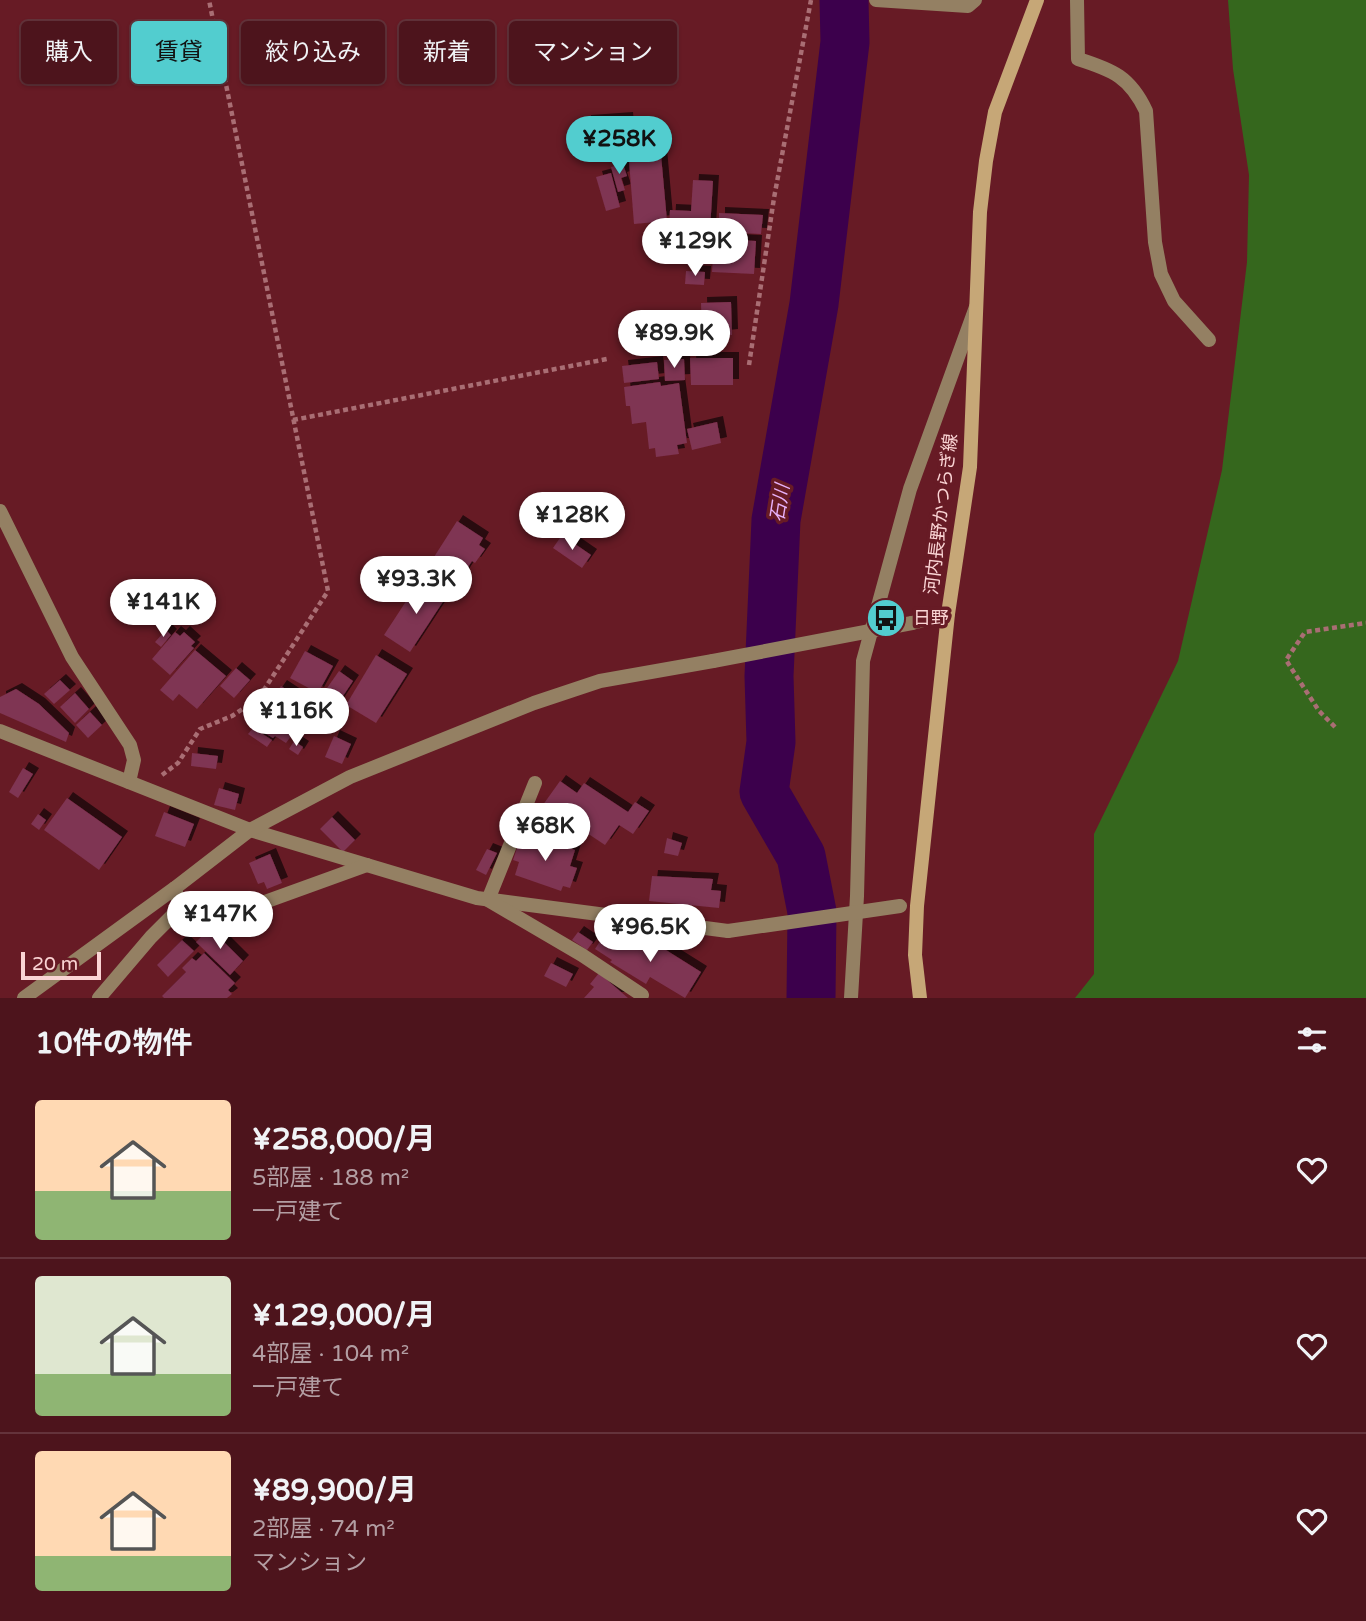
<!DOCTYPE html>
<html lang="ja">
<head>
<meta charset="utf-8">
<style>
  :root { --surface:#4d141c; --page:#572129; --text:#f1f3f6; --muted:#b39ea3; --line:#64333b; --accent:#52cdcf }
  body { margin:0; font-family:"Varela Round","Noto Sans JP",sans-serif; background:var(--page); color:var(--text); height:100vh; display:flex; flex-direction:column; font-size:26px; white-space:nowrap }
  * { box-sizing:border-box; margin:0 }
  p { font-size:23px; color:var(--muted) }
  .icon { flex:none; width:38px; height:38px; fill:none; stroke:currentColor; stroke-width:2; stroke-linecap:round; stroke-linejoin:round }
  .map { position:relative; height:998px; overflow:hidden }
  .drawer { display:flex; flex-direction:column; background:var(--surface); flex:1 }
  .drawer>* { flex:none }
  .guide { position:absolute; left:21px; top:21px; width:700px; height:63px; display:flex; gap:14px }
  .scale { position:absolute; left:21px; bottom:18px; width:80px; box-sizing:border-box; padding-left:7px; border:4px solid #fad4d4; border-top:0; font-size:19px; line-height:24px; white-space:nowrap; color:#fad4d4; -webkit-text-stroke:5px #671b25; paint-order:stroke }
  .price { position:absolute; translate:-50% -60px; padding:0 16px; border-radius:24px; background:#fff; color:#222; font-size:23px; line-height:46px; filter:drop-shadow(0 2px 4px #0008) }
  .price::after { content:''; position:absolute; left:50%; top:42px; width:21px; height:16px; margin-left:-10px; background:inherit; clip-path:polygon(0 0,100% 0,50% 100%) }
  .price.active { background:var(--accent); color:#111 }
  ul { padding:0; list-style:none }
  li { display:flex; align-items:center; gap:21px; height:175px; padding:0 35px }
  li+li { border-top:2px solid var(--line) }
  li span { display:grid; place-items:center; flex:none; width:196px; height:140px; border-radius:7px; color:#555 }
  li>.icon { margin-inline-start:auto }
  span .icon { width:84px; height:84px; fill:#fffc; stroke-width:1 }
  li b { font-size:30px }
  h2 { display:flex; justify-content:space-between; align-items:center; height:84px; padding:0 35px; font-size:30px }
  .pill { padding:0 24px; border-radius:7px; background:var(--surface); box-shadow:0 2px 5px #0004,0 0 0 2px var(--line); font-size:24px; line-height:63px }
  .pill.active { background:var(--accent); color:#111 }
  .map>svg:first-child { display:block }
  .green { fill:#35671d }
  .lines { fill:none; stroke-linecap:round; stroke-linejoin:round }
  .river { stroke:#3c004c; stroke-width:49 }
  .building { fill:#7f3452; filter:url(#shadow) }
  .path { stroke:#a96e74; stroke-width:4.5; stroke-dasharray:5 3.5; stroke-linecap:butt }
  .minor { stroke:#948063; stroke-width:14 }
  .tertiary { stroke:#948063; stroke-width:14 }
  .secondary { stroke:#c6a777; stroke-width:14 }
  .minor-bridge { stroke:#948063; stroke-width:14 }
  .tertiary-bridge { stroke:#948063; stroke-width:14 }
  .labels { text-anchor:middle; dominant-baseline:central; stroke-width:7; stroke-linejoin:round; paint-order:stroke }
  .street-label { font-size:18px; fill:#fad4d4; stroke:#671b25 }
  .poi-label { font-size:18px; fill:#fad4d4; stroke:#671b25; text-anchor:start }
  .water-label { font-size:19px; font-style:italic; fill:#e7b1fa; stroke:#671b25 }
</style>
</head>
<body>
<div class="map">
<svg width="1366" height="998" viewBox="0 0 1366 998">
  <defs>
    <filter id="shadow"><feDropShadow dx="6" dy="-6" stdDeviation="0" flood-color="#0009"/></filter>
  </defs>
  <rect width="100%" height="100%" fill="#671b25"/>
  <!-- green -->
  <path class="green" d="M1228 0H1366V998H1075L1094 974V834L1178 661 1222 470 1247 262 1249 175 1233 69Z"/>
  <g class="lines">
    <!-- river -->
    <path class="river" d="M811 998 812 912 801 856 764 792 771 742 769 676 776 520 814 304 845 42 844 0"/>
  </g>
  <!-- building -->
  <g class="building">
    <path d="M627 118 628 128 585 131V121Z"/>
    <path d="M620 129 622 158 599 160 598 151 585 152 584 132Z"/>
    <path d="M659 133 667 221 634 224 627 136Z"/>
    <path d="M623 164 627 176 621 178 625 190 618 192 611 167Z"/>
    <path d="M611 173 620 207 606 211 596 177Z"/>
    <path d="M693 180 713 181 710 230 669 228 670 210 691 211Z"/>
    <path d="M719 213 763 215 761 234 719 232Z"/>
    <path d="M688 237 705 238 704 265H687Z"/>
    <path d="M714 239 756 241 754 274 712 272Z"/>
    <path d="M686 271 705 272 704 285 685 284Z"/>
    <path d="M731 302 732 335 722 336 723 341H708V336H702L701 303Z"/>
    <path d="M690 358H733V385H691Z"/>
    <path d="M684 359 685 380 665 381 664 360Z"/>
    <path d="M657 362 659 379 624 383 622 366Z"/>
    <path d="M660 382 661 386 679 383 687 443 677 445 679 454 656 457 655 448 649 449 646 422 632 424 630 406H626L624 387Z"/>
    <path d="M717 422 721 443 692 450 687 429Z"/>
    <path d="M457 521 483 538 479 545 485 549 475 563 472 561 455 587 427 568Z"/>
    <path d="M562 535 591 555 582 568 553 548Z"/>
    <path d="M429 582 448 594 410 652 384 635 416 586 423 591Z"/>
    <path d="M166 630 171 635 161 647 155 642Z"/>
    <path d="M175 632 180 636 184 632 195 642 191 646 194 648 170 675 152 659Z"/>
    <path d="M195 650 226 676 197 709 179 694 173 701 160 690Z"/>
    <path d="M305 651 333 666 318 693 290 678Z"/>
    <path d="M376 655 407 674 376 723 346 705Z"/>
    <path d="M236 668 250 680 234 698 220 686Z"/>
    <path d="M339 671 353 681 335 708 320 698Z"/>
    <path d="M60 680 70 690 54 704 44 694Z"/>
    <path d="M281 686 307 703 297 717 306 722 296 737 292 735 286 743 275 736 273 738 258 729 260 726 256 723 258 720 251 716 259 704 265 709Z"/>
    <path d="M16 689 39 704 69 733 66 742 0 713V697Z"/>
    <path d="M75 693 89 709 75 723 60 707Z"/>
    <path d="M90 712 102 725 88 738 76 725Z"/>
    <path d="M253 728 272 740 267 747 248 734Z"/>
    <path d="M334 736 351 744 342 764 325 757Z"/>
    <path d="M294 741 303 747 298 755 289 749Z"/>
    <path d="M192 753 218 756 216 769 191 766Z"/>
    <path d="M23 768 33 774 18 798 9 792Z"/>
    <path d="M560 781 577 793 584 783 628 812 635 802 649 811 633 834 619 825 605 845 584 831 580 836 540 809Z"/>
    <path d="M219 788 239 794 235 810 214 805Z"/>
    <path d="M67 798 122 837 99 870 44 830Z"/>
    <path d="M164 812 194 824 185 847 155 836Z"/>
    <path d="M38 814 46 820 39 830 31 824Z"/>
    <path d="M332 817 355 840 343 852 320 829Z"/>
    <path d="M536 837 575 850 570 866 577 868 570 888 563 886 561 891 515 875 519 862 513 860 520 839 533 844Z"/>
    <path d="M667 838 682 843 678 856 664 853Z"/>
    <path d="M487 849 497 853 486 875 476 870Z"/>
    <path d="M270 854 282 883 267 889 264 882 258 884 249 863Z"/>
    <path d="M652 876 713 879 711 890 721 891 719 908 649 901Z"/>
    <path d="M210 928 243 961 230 975 196 942Z"/>
    <path d="M578 932 593 942 587 950 572 940Z"/>
    <path d="M606 932 622 942 626 936 652 953 658 945 701 972 685 998 650 977 646 984 610 962 612 960 595 949Z"/>
    <path d="M182 940 194 951 168 977 157 965Z"/>
    <path d="M204 953 235 983 228 990 232 994 227 998H164L162 996 186 972 182 968 192 958 196 961Z"/>
    <path d="M551 963 573 974 566 987 544 976Z"/>
    <path d="M599 973 628 998H584L594 987 590 984Z"/>
  </g>
  <g class="lines">
    <!-- path -->
    <g class="path">
      <path d="M749 365 774 198 811 0"/>
      <path d="M293 420 607 359"/>
      <path d="M1335 727 1319 711 1286 660 1305 632 1366 623"/>
      <path d="M162 775 178 763 200 729 232 716 258 699 328 591 209 0"/>
    </g>
    <!-- minor -->
    <g class="minor">
      <path d="M876 0 968 6 975 0"/>
      <path d="M1077 0 1078 59C1113 70 1130 77 1146 111L1155 242 1161 274 1174 301 1209 340"/>
      <path d="M0 511 72 657 130 745 134 760 129 782"/>
      <path d="M0 731 250 830 477 898 728 931"/>
      <path d="M535 783 488 900 582 955 642 995"/>
      <path d="M228 918 240 911 367 865"/>
      <path d="M99 998 151 937 180 908 175 888"/>
      <path d="M851 998 857 896 863 661 910 489 976 307"/>
    </g>
    <!-- tertiary -->
    <g class="tertiary">
      <path d="M912 623 948 614"/>
      <path d="M24 998 175 888 250 830 350 777 534 703 600 681 713 661"/>
    </g>
    <!-- secondary -->
    <path class="secondary" d="M920 998 915 955 917 906 948 614 970 467 980 212 986 161 995 112 1037 0"/>
    <!-- minor-bridge -->
    <path class="minor-bridge" d="M728 931 900 906"/>
    <!-- tertiary-bridge -->
    <path class="tertiary-bridge" d="M713 661 912 623"/>
  </g>
  <!-- icons -->
  <defs>
    <g id="bus-disc" transform="scale(2.0125)"><circle r="9.5" fill="#52cdcf" stroke="#671b25"/><path d="M-5-6H5V4H4V6H2V4H-2V6H-4V4H-5ZM-3.5-4V0h7V-4ZM-3.5 1.2v1.5H-2V1.2ZM2 1.2v1.5H3.5V1.2Z" fill="#111"/></g>
  </defs>
  <g fill-rule="evenodd">
    <use href="#bus-disc" x="886" y="618"/>
  </g>
  <g class="labels">
    <!-- street labels -->
    <g class="street-label">
      <text transform="translate(941 514) rotate(-83)">河内長野かつらぎ線</text>
    </g>
    <!-- poi labels -->
    <g class="poi-label">
      <text x="913" y="618">日野</text>
    </g>
    <!-- water labels -->
    <g class="water-label">
      <text transform="translate(780 503) rotate(-81)">石川</text>
    </g>
  </g>
</svg>
<div class="scale">20 m</div>
<b class="price active" style="left:619px;top:176px">¥258K</b>
<b class="price" style="left:695px;top:278px">¥129K</b>
<b class="price" style="left:674px;top:370px">¥89.9K</b>
<b class="price" style="left:572px;top:552px">¥128K</b>
<b class="price" style="left:416px;top:616px">¥93.3K</b>
<b class="price" style="left:163px;top:639px">¥141K</b>
<b class="price" style="left:296px;top:748px">¥116K</b>
<b class="price" style="left:545px;top:863px">¥68K</b>
<b class="price" style="left:220px;top:951px">¥147K</b>
<b class="price" style="left:650px;top:964px">¥96.5K</b>
<div class="guide">
<a class="pill">購入</a>
<a class="pill active">賃貸</a>
<a class="pill">絞り込み</a>
<a class="pill">新着</a>
<a class="pill">マンション</a>
</div>
</div>
<section class="drawer">
<h2>10件の物件<svg class="icon" aria-label="filters" viewBox="0 0 24 24"><path d="M4 7h16M4 17h16"/><circle cx="9" cy="7" r="2"/><circle cx="15" cy="17" r="2"/></svg></h2>
<ul>
<li><span style="background:linear-gradient(#ffd9b3 65%,#8fb573 0)"><svg class="icon" aria-label="home" viewBox="0 0 24 24"><path d="M3 11l9-7 9 7M6 9v11h12V9"/></svg></span><div><b>¥258,000/月</b><p>5部屋 · 188 m²</p><p>一戸建て</p></div><svg class="icon" aria-label="heart" viewBox="0 0 24 24"><path d="M12 20l-8-8c-3-5 5-10 8-4 3-6 11-1 8 4z"/></svg></li>
<li><span style="background:linear-gradient(#dfe7d0 70%,#8fb573 0)"><svg class="icon" aria-label="home" viewBox="0 0 24 24"><path d="M3 11l9-7 9 7M6 9v11h12V9"/></svg></span><div><b>¥129,000/月</b><p>4部屋 · 104 m²</p><p>一戸建て</p></div><svg class="icon" aria-label="heart" viewBox="0 0 24 24"><path d="M12 20l-8-8c-3-5 5-10 8-4 3-6 11-1 8 4z"/></svg></li>
<li><span style="background:linear-gradient(#ffd9b3 75%,#8fb573 0)"><svg class="icon" aria-label="home" viewBox="0 0 24 24"><path d="M3 11l9-7 9 7M6 9v11h12V9"/></svg></span><div><b>¥89,900/月</b><p>2部屋 · 74 m²</p><p>マンション</p></div><svg class="icon" aria-label="heart" viewBox="0 0 24 24"><path d="M12 20l-8-8c-3-5 5-10 8-4 3-6 11-1 8 4z"/></svg></li>
</ul>
</section>
</body>
</html>
